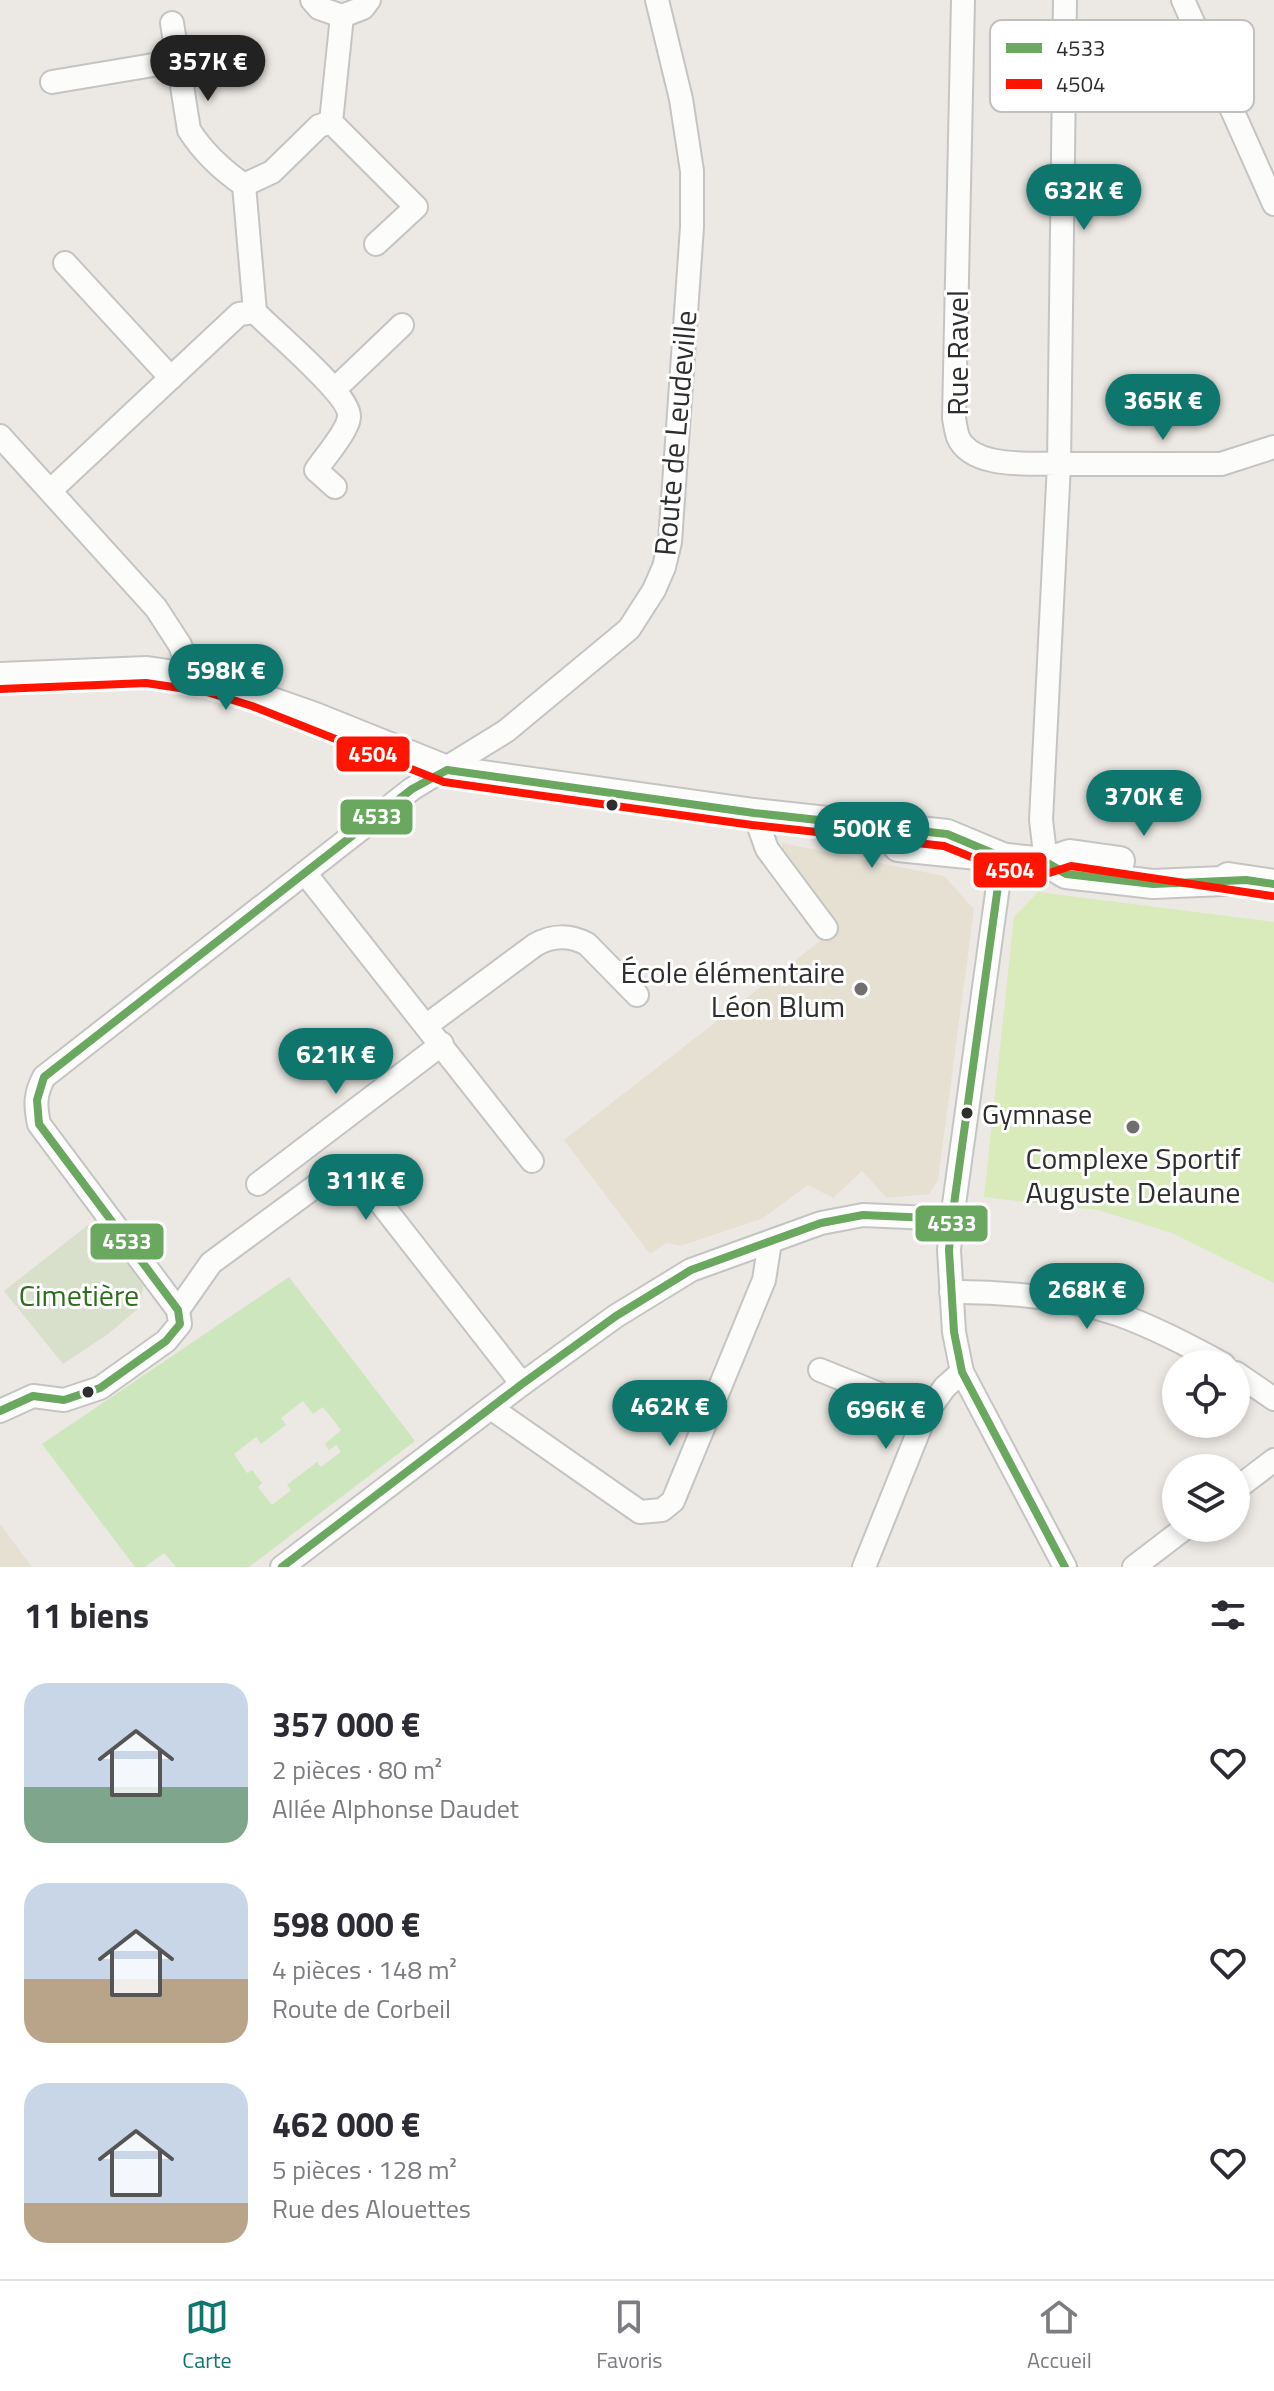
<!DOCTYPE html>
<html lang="fr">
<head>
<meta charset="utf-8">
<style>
  :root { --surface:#fff; --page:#f2f2f3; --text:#2b2b33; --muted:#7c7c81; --line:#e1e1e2; --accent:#0f766e }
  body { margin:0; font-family:"Titillium Web",sans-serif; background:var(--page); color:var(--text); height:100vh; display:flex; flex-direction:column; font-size:30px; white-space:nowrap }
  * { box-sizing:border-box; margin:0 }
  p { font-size:26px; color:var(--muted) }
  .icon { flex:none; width:44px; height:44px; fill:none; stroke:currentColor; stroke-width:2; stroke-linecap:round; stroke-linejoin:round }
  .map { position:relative; height:1567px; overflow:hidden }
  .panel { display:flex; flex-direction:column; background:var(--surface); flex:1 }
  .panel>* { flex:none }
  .fabs { position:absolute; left:1162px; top:1350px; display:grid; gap:16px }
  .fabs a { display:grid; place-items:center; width:88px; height:88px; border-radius:50%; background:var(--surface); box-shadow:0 4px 12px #0003; font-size:40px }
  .price { position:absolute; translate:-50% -68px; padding:0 18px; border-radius:28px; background:var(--accent); color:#fff; font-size:26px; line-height:52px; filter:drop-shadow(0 2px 4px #0008) }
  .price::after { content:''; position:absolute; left:50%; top:48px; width:24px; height:18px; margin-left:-12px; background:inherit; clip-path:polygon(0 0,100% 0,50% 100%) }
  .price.selected { background:#222; color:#fff }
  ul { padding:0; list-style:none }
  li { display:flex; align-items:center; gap:24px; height:200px; padding:0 24px }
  li span { display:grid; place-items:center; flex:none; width:224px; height:160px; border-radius:24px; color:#555 }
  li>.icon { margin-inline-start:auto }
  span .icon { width:96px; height:96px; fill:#fffc; stroke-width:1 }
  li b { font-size:34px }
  h2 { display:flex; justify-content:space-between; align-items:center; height:96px; padding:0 24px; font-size:34px }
  .dock { display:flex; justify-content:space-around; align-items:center; height:112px; border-top:2px solid var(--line); background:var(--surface); font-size:22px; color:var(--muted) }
  .dock a { display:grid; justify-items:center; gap:4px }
  .dock .selected { color:var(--accent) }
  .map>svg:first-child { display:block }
  .education { fill:#e6e0d3 }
  .green { fill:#cee6be; fill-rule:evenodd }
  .cemetery { fill:#d8e0cc }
  .pitch { fill:#d9eabb }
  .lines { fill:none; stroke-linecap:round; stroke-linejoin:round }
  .minor-casing { stroke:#c5c4c5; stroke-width:26 }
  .tertiary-casing { stroke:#c5c4c5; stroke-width:32 }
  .minor { stroke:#fcfcfb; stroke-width:22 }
  .tertiary { stroke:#fcfcfb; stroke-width:28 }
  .bus-1-casing { stroke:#fff; stroke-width:14 }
  .bus-2-casing { stroke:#fff; stroke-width:14 }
  .bus-1 { stroke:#69a85e; stroke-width:8 }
  .bus-2 { stroke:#ff1400; stroke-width:8 }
  .bus-dot { fill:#2e2e2e; stroke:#fff; stroke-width:3 }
  .poi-dot { fill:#706f6e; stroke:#fff; stroke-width:3 }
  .labels { text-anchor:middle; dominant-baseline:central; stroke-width:6; stroke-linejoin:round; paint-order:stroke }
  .bus-label { font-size:28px; fill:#2e2e2e; stroke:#fff; text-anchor:start }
  .street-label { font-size:30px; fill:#2e2e2e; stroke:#fff }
  .poi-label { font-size:30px; fill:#2e2e2e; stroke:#fff; text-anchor:end }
  .park-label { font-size:30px; fill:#2c6e1b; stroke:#fff }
  .key { fill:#fff; stroke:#c0c0c0; stroke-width:2 }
  .key-label { font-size:22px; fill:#2e2e2e }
  .line-badge { stroke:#fff; stroke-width:3 }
  .badge-label { font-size:22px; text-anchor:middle; font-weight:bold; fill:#fff }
</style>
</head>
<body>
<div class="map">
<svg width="1274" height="1567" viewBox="0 0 1274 1567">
  <rect width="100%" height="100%" fill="#ece8e4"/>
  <!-- education -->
  <g class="education">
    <path d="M782 843 944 876 974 909 938 1180 929 1194 887 1198 862 1171 833 1198 808 1185 763 1218 681 1246 666 1243 650 1254 564 1140 838 927 782 856Z"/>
    <path d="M0 1524 32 1567H0Z"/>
  </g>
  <!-- green -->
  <path class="green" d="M289 1277 415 1441 249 1567H176L164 1553 145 1567H135L42 1444ZM303 1401 313 1414 323 1407 341 1430 325 1444 329 1450 336 1445 341 1452 321 1467 317 1462 287 1485 291 1490 272 1505 258 1487 262 1483 252 1470 247 1473 234 1454 256 1437 261 1444 286 1425 281 1418Z"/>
  <!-- cemetery -->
  <path class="cemetery" d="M97 1218 144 1281 140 1307 108 1334 63 1364 4 1291Z"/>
  <!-- pitch -->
  <path class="pitch" d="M1038 892 1274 922V1283L1172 1233 1098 1210 984 1197 1014 917Z"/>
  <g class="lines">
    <!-- minor casing -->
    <g class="minor-casing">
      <g id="minor">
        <path d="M312 0 319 8 342 16 363 8 369 0"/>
        <path d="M963 0 954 418C955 424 956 431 958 437 972 469 1030 463 1059 464L1041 820 1046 862"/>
        <path d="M1065 0 1059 464H1221L1274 447"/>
        <path d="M1183 0 1274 204"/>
        <path d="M172 23 189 130C203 152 222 170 244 185"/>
        <path d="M52 82 177 61"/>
        <path d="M331 122 416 207 376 244"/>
        <path d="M65 263 171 378"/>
        <path d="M255 312C273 331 351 395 349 417 348 431 324 458 316 470L335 487"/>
        <path d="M335 389 402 325"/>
        <path d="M0 436 156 608 180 645 186 662 185 676"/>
        <path d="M51 490 239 314 255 312 244 185 272 172 319 126 331 122 342 16"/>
        <path d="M754 813 767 849 826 928"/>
        <path d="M1002 857 952 1219 949 1250 954 1332 962 1372 1065 1567"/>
        <path d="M305 873 532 1161"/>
        <path d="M427 1025 535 945C552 935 570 935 587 944L637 995"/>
        <path d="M258 1184 442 1044"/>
        <path d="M951 1292C1002 1291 1069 1298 1117 1314 1154 1327 1189 1346 1223 1364"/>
        <path d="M178 1310 211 1263 324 1180 350 1181 372 1192 522 1384"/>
        <path d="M820 1370 926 1413"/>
        <path d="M1236 1373 1274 1399"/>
        <path d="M491 1408 640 1512 662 1510 673 1501 764 1280 770 1242"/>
        <path d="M0 1411 33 1396 64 1400 100 1388 166 1341 180 1324 178 1310 39 1124C35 1105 35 1094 44 1077L412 789 506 731 629 629 654 590 664 567 670 542 692 227V171L681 99 657 0"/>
        <path d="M1236 1489 1274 1460"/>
        <path d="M282 1567 522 1384 616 1316 691 1270 821 1223 863 1215 952 1219"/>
        <path d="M864 1567 926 1413 945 1387 962 1372"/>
        <path d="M1134 1567 1185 1528"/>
      </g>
    </g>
    <!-- tertiary casing -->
    <g class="tertiary-casing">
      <g id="tertiary">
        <path d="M0 677 147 671 210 680 315 717 447 770 754 813 947 834 1002 857"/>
        <path d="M898 847 1046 862 1066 874 1153 884 1246 880"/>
        <path d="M1046 862 1070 854 1120 861"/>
        <path d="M1228 877 1274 884"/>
      </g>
    </g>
    <!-- minor -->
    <use href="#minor" class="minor"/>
    <!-- tertiary -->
    <use href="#tertiary" class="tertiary"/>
    <!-- bus-1 casing -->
    <g class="bus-1-casing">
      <g id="bus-1">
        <path d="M1002 857 952 1219 949 1250 954 1332 962 1372 1065 1567"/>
        <path d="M0 1411 33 1396 64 1400 100 1388 166 1341 180 1324 178 1310 39 1124 37 1100 44 1077 412 789 447 770 754 813 947 834 1002 857 1046 862 1066 874 1153 884 1246 880 1274 884"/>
        <path d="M282 1567 522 1384 616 1316 691 1270 821 1223 863 1215 952 1219"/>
      </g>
    </g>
    <!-- bus-2 casing -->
    <g class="bus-2-casing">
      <path id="bus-2" d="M0 689 146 683 207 692 252 706 444 782 752 825 944 846 1001 869 1046 874 1071 866 1272 896"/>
    </g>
    <!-- bus-1 -->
    <use href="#bus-1" class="bus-1"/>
    <!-- bus-2 -->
    <use href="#bus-2" class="bus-2"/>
  </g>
  <!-- markers -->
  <g class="bus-dot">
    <circle cx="612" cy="805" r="7"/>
    <circle cx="967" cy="1113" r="7"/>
    <circle cx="88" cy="1392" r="7"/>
  </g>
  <g class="poi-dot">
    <circle cx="861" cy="989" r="8"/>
    <circle cx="1133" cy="1127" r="8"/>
  </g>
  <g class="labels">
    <!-- bus labels -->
    <g class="bus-label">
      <text x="982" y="1113">Gymnase</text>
    </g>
    <!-- street labels -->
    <g class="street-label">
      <text transform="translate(957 353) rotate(-90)">Rue Ravel</text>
      <text transform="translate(675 433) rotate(-85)">Route de Leudeville</text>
    </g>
    <!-- poi labels -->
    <g class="poi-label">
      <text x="845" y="972">École élémentaire<tspan x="845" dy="34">Léon Blum</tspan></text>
      <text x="1133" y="1158" text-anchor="middle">Complexe Sportif<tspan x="1133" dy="34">Auguste Delaune</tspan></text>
    </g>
    <!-- park labels -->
    <g class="park-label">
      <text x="79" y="1295">Cimetière</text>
    </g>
  </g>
  <!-- legend -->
  <rect x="990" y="20" width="264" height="92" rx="12" class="key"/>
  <rect x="1006" y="43" width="36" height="10" fill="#69a85e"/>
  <rect x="1006" y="79" width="36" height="10" fill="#ff1400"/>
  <g class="key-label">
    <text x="1056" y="56">4533</text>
    <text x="1056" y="92">4504</text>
  </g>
  <g class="line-badge">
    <rect x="335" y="735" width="76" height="38" rx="8" fill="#ff1400"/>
    <rect x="339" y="798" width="75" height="38" rx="8" fill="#69a85e"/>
    <rect x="972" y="851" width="76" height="38" rx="8" fill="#ff1400"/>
    <rect x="914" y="1204" width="75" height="39" rx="8" fill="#69a85e"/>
    <rect x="89" y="1222" width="76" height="39" rx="8" fill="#69a85e"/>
  </g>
  <g class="badge-label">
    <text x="373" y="762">4504</text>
    <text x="377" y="824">4533</text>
    <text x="1010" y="878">4504</text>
    <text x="952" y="1231">4533</text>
    <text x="127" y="1249">4533</text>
  </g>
</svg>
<div class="fabs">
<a><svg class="icon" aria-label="locate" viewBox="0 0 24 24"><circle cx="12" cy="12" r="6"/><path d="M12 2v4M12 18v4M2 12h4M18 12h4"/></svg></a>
<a><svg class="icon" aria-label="layers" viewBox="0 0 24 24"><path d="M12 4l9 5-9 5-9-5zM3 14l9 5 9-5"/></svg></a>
</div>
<b class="price selected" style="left:208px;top:103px">357K €</b>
<b class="price" style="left:1084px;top:232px">632K €</b>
<b class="price" style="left:1163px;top:442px">365K €</b>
<b class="price" style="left:226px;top:712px">598K €</b>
<b class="price" style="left:1144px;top:838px">370K €</b>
<b class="price" style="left:872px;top:870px">500K €</b>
<b class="price" style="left:336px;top:1096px">621K €</b>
<b class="price" style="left:366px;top:1222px">311K €</b>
<b class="price" style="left:1087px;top:1331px">268K €</b>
<b class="price" style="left:670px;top:1448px">462K €</b>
<b class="price" style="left:886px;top:1451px">696K €</b>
</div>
<section class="panel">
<h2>11 biens<svg class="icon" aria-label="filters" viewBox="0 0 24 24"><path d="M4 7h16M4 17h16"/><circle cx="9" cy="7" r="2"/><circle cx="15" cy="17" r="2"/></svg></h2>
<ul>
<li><span style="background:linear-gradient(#c9d6e8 65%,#7fa58c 0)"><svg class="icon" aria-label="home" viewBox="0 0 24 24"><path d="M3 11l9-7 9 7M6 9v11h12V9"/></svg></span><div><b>357 000 €</b><p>2 pièces · 80 m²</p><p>Allée Alphonse Daudet</p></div><svg class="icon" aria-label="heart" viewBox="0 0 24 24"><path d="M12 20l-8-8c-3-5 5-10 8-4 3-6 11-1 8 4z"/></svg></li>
<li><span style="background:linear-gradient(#c9d6e8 60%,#b9a48a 0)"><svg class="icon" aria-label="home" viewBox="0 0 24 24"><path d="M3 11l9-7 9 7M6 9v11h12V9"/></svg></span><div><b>598 000 €</b><p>4 pièces · 148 m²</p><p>Route de Corbeil</p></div><svg class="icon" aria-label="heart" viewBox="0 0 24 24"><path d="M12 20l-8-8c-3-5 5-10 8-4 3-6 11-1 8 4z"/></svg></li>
<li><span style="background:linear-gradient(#c9d6e8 75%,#b9a48a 0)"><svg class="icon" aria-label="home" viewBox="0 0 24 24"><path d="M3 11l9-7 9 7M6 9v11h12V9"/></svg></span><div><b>462 000 €</b><p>5 pièces · 128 m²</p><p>Rue des Alouettes</p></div><svg class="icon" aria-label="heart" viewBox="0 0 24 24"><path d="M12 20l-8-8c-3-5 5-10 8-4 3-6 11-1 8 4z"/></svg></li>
</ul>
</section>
<nav class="dock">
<a class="selected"><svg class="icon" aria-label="map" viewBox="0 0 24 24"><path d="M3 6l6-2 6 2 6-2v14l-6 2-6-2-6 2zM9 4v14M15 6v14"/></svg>Carte</a>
<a><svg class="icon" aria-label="saved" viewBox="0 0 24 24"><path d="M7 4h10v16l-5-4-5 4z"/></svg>Favoris</a>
<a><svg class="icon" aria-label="home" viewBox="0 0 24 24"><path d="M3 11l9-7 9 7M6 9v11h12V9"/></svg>Accueil</a>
</nav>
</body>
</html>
